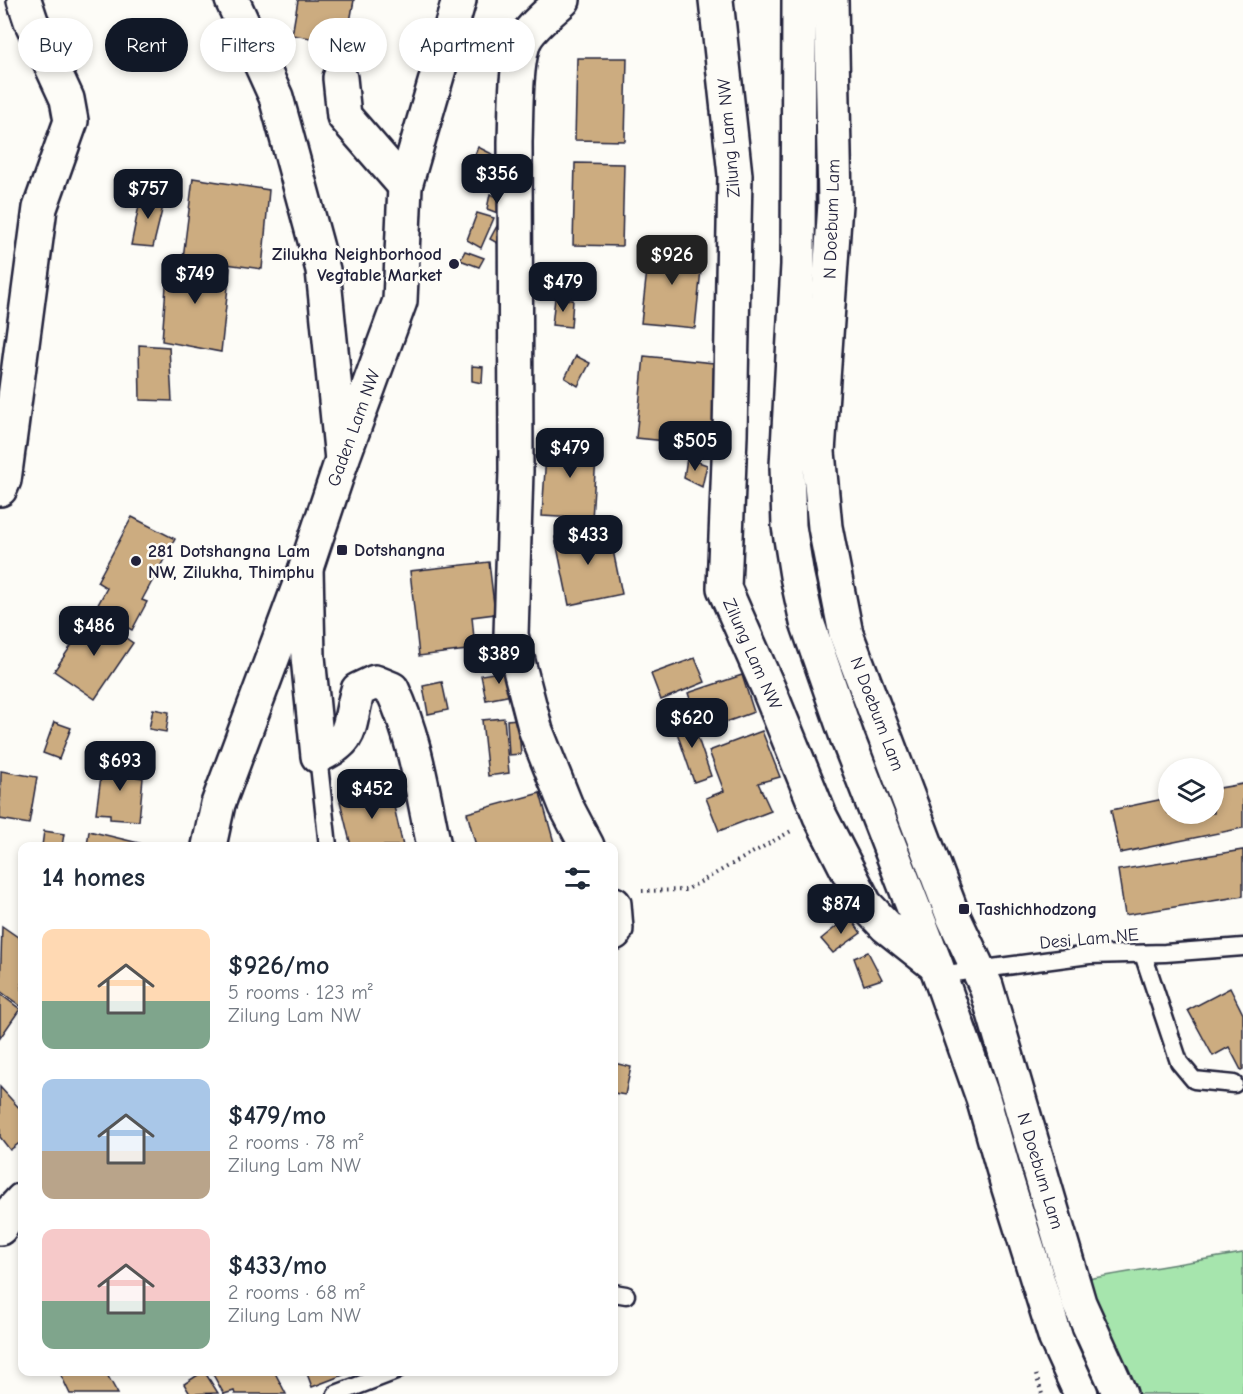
<!DOCTYPE html>
<html lang="en">
<head>
<meta charset="utf-8">
<style>
  :root { --surface:#fff; --page:#f2f2f3; --text:#1f2937; --muted:#747a83; --accent:#111827 }
  body { margin:0; font-family:"Comic Neue",sans-serif; background:var(--page); color:var(--text); height:100vh; display:flex; flex-direction:column; font-size:22px; white-space:nowrap }
  * { box-sizing:border-box; margin:0 }
  p { font-size:20px; color:var(--muted) }
  .icon { flex:none; width:33px; height:33px; fill:none; stroke:currentColor; stroke-width:2; stroke-linecap:round; stroke-linejoin:round }
  .map { position:relative; flex:1; overflow:hidden }
  .sheet { position:absolute; left:18px; top:842px; width:600px; height:534px; display:flex; flex-direction:column; background:var(--surface); border-radius:12px; box-shadow:0 3px 9px #0003 }
  .sheet>* { flex:none }
  .hud { position:absolute; left:18px; top:18px; width:600px; height:54px; display:flex; gap:12px }
  .buttons { position:absolute; left:1158px; top:758px; display:grid; gap:12px }
  .buttons a { display:grid; place-items:center; width:66px; height:66px; border-radius:50%; background:var(--surface); box-shadow:0 3px 9px #0003; font-size:30px }
  .price { position:absolute; translate:-50% -51px; padding:0 14px; border-radius:12px; background:var(--accent); color:#fff; font-size:20px; line-height:39px; filter:drop-shadow(0 2px 3px #0008) }
  .price::after { content:''; position:absolute; left:50%; top:36px; width:18px; height:14px; margin-left:-9px; background:inherit; clip-path:polygon(0 0,100% 0,50% 100%) }
  .price.on { background:#222; color:#fff }
  ul { padding:0; list-style:none }
  li { display:flex; align-items:center; gap:18px; height:150px; padding:0 24px }
  li span { display:grid; place-items:center; flex:none; width:168px; height:120px; border-radius:12px; color:#555 }
  li>.icon { margin-inline-start:auto }
  span .icon { width:72px; height:72px; fill:#fffc; stroke-width:1 }
  li b { font-size:26px }
  h2 { display:flex; justify-content:space-between; align-items:center; height:72px; padding:0 24px; font-size:26px }
  .chip { padding:0 21px; border-radius:27px; background:var(--surface); box-shadow:0 3px 9px #0003; font-size:21px; line-height:54px }
  .chip.on { background:var(--accent); color:#fff }
  .map>svg:first-child { display:block }
  .green { fill:#a6e5ad; stroke:#648474; stroke-width:1.5 }
  .building { fill:#ccac80; stroke:#22223b; stroke-width:1.5 }
  .lines { fill:none; stroke-linecap:round; stroke-linejoin:round }
  .lane-casing { stroke:#22223b; stroke-width:21 }
  .street-casing { stroke:#22223b; stroke-width:38 }
  .secondary-casing { stroke:#22223b; stroke-width:38 }
  .path { stroke:#22223b; stroke-width:4; stroke-dasharray:1.5 4.5; stroke-linecap:butt }
  .lane { stroke:#fdfcf7; stroke-width:16 }
  .street { stroke:#fdfcf7; stroke-width:33 }
  .secondary { stroke:#fdfcf7; stroke-width:33 }
  .poi-dot { fill:#22223b; stroke:#fdfcf7; stroke-width:2 }
  .labels { text-anchor:middle; dominant-baseline:central; stroke-width:5; stroke-linejoin:round; paint-order:stroke }
  .street-label { font-size:18px; fill:#22223b; stroke:#fdfcf7 }
  .poi-label { font-size:18px; font-weight:bold; fill:#22223b; stroke:#fdfcf7; text-anchor:start }
</style>
</head>
<body>
<div class="map">
<svg width="1243" height="1394" viewBox="0 0 1243 1394">
  <rect width="100%" height="100%" fill="#fdfcf7"/>
  <filter id="ink" filterUnits="userSpaceOnUse"><feTurbulence type="fractalNoise" baseFrequency=".0167" numOctaves="2"/><feDisplacementMap in="SourceGraphic" scale="12" xChannelSelector="R" yChannelSelector="G"/><feConvolveMatrix kernelMatrix="1 2 1 2 8 2 1 2 1" color-interpolation-filters="sRGB"/></filter>
  <g filter="url(#ink)">
    <!-- green -->
    <path class="green" d="M1243 1253V1394H1118L1075 1281Z"/>
    <!-- building -->
    <g class="building">
      <path d="M298 0H354L346 44 292 35Z"/>
      <path d="M577 58H627L625 141 575 140Z"/>
      <path d="M478 147 508 162 492 189 465 179Z"/>
      <path d="M575 163 624 164 622 246 573 245Z"/>
      <path d="M193 178 269 190 262 269 183 258Z"/>
      <path d="M142 191 165 198 153 247 131 245Z"/>
      <path d="M490 194 509 201 503 215 487 209Z"/>
      <path d="M477 213 494 218 481 248 467 240Z"/>
      <path d="M498 224 513 233 506 248 490 239Z"/>
      <path d="M650 244 703 250 695 328 641 323Z"/>
      <path d="M465 251 484 258 479 267 460 260Z"/>
      <path d="M168 259 230 268 221 352 162 341Z"/>
      <path d="M555 298 573 300 571 327 552 325Z"/>
      <path d="M139 345 169 347 172 401 140 400Z"/>
      <path d="M576 356 590 363 578 386 565 378Z"/>
      <path d="M644 356 724 364 716 446 636 438Z"/>
      <path d="M472 366 483 367 482 383 472 381Z"/>
      <path d="M547 439 597 442 592 519 542 516Z"/>
      <path d="M687 458 707 465 702 487 684 478Z"/>
      <path d="M132 517 175 539 142 600 147 602 132 630 95 610 107 588 97 582Z"/>
      <path d="M608 526 622 594 569 605 555 537Z"/>
      <path d="M489 562 495 614 472 617 475 649 419 656 410 571Z"/>
      <path d="M92 615 133 643 95 699 54 671Z"/>
      <path d="M695 658 705 682 661 700 651 674Z"/>
      <path d="M512 670 517 694 486 700 481 675Z"/>
      <path d="M742 675 754 712 701 731 688 693Z"/>
      <path d="M442 682 448 710 428 714 423 686Z"/>
      <path d="M153 709 169 712 166 732 149 729Z"/>
      <path d="M690 715 711 776 694 782 673 721Z"/>
      <path d="M504 718 509 773 488 776 482 720Z"/>
      <path d="M518 719 521 754 509 755 507 720Z"/>
      <path d="M54 722 71 728 59 759 43 753Z"/>
      <path d="M762 731 780 777 758 783 771 811 719 831 706 798 724 791 709 751Z"/>
      <path d="M103 762 138 766 137 777 143 778 139 821 110 819V814L96 813Z"/>
      <path d="M1 771 37 777 29 824 0 819Z"/>
      <path d="M1243 784V828L1120 853 1111 810 1168 798V813H1214V789Z"/>
      <path d="M390 789 403 846H351L340 801Z"/>
      <path d="M540 793 555 846H476L467 813Z"/>
      <path d="M44 831 64 834 62 846H42Z"/>
      <path d="M89 831 151 846H87Z"/>
      <path d="M1243 850V896L1125 915 1118 870Z"/>
      <path d="M849 916 861 933 833 953 821 939Z"/>
      <path d="M2 926 22 940V1007L0 991Z"/>
      <path d="M868 952 882 979 864 985 854 958Z"/>
      <path d="M1230 988 1243 1014V1069L1241 1070 1229 1047 1213 1056 1188 1010Z"/>
      <path d="M0 994 20 1009 0 1038Z"/>
      <path d="M614 1063 631 1067 625 1095 614 1093Z"/>
      <path d="M0 1087 22 1111V1141L10 1150 0 1137Z"/>
      <path d="M59 1371H105L118 1394H70Z"/>
      <path d="M204 1371 218 1393 190 1394 184 1384Z"/>
      <path d="M211 1371H274L286 1394H235L234 1391 224 1394Z"/>
      <path d="M306 1371H341L343 1375 312 1387Z"/>
    </g>
    <g class="lines">
      <!-- lane casing -->
      <g class="lane-casing">
        <g id="lane">
          <path d="M318 756 328 846"/>
          <path d="M1143 954 1179 1062 1194 1080 1234 1084"/>
          <path d="M939 975 1089 955 1165 953 1243 947"/>
          <path d="M614 1293 626 1295"/>
          <path d="M336 1394 396 1371"/>
        </g>
      </g>
      <!-- street casing -->
      <g class="street-casing">
        <g id="street">
          <path d="M232 0 276 97 323 270 342 460"/>
          <path d="M563 0C552 10 527 30 523 44 515 69 516 115 515 142L516 471 511 635 536 731 566 806 587 846"/>
          <path d="M340 78 344 116 405 186"/>
          <path d="M0 489 4 480 40 208 71 121 67 99 31 21 24 0"/>
          <path d="M306 568 308 657 318 756C356 739 347 726 358 690L375 682 392 689C415 737 423 794 434 846"/>
          <path d="M614 904 616 929 614 933"/>
        </g>
      </g>
      <!-- secondary casing -->
      <g class="secondary-casing">
        <g id="secondary">
          <path d="M716 0 735 175 730 435 724 588 769 690 820 816 865 904 886 926 934 964"/>
          <path d="M799 0 798 265 787 466 789 526 797 576 807 622 847 737 936 965 983 1098 1007 1182 1056 1339 1081 1394"/>
          <path d="M831 0 835 204 818 452 825 527 846 634 953 916 986 986 1079 1303 1120 1394"/>
          <path d="M209 846 218 804 306 568 342 460 400 301 405 186 459 0"/>
          <path d="M0 1228 8 1215 22 1200"/>
        </g>
      </g>
      <!-- path -->
      <g class="path">
        <path d="M642 891 686 890 793 830"/>
        <path d="M1036 1375 1042 1394"/>
      </g>
      <!-- lane -->
      <use href="#lane" class="lane"/>
      <!-- street -->
      <use href="#street" class="street"/>
      <!-- secondary -->
      <use href="#secondary" class="secondary"/>
    </g>
  </g>
  <!-- markers -->
  <g class="poi-dot">
    <circle cx="454" cy="264" r="6"/>
    <rect x="336" y="544" width="12" height="12" rx="3"/>
    <circle cx="136" cy="561" r="6"/>
    <rect x="958" y="903" width="12" height="12" rx="3"/>
  </g>
  <g class="labels">
    <!-- street labels -->
    <g class="street-label">
      <text transform="translate(729 138) rotate(-95)">Zilung Lam NW</text>
      <text transform="translate(832 219) rotate(-88)">N Doebum Lam</text>
      <text transform="translate(354 428) rotate(-70)">Gaden Lam NW</text>
      <text transform="translate(752 654) rotate(66)">Zilung Lam NW</text>
      <text transform="translate(877 714) rotate(69)">N Doebum Lam</text>
      <text transform="translate(1089 939) rotate(-5)">Desi Lam NE</text>
      <text transform="translate(1040 1171) rotate(73)">N Doebum Lam</text>
    </g>
    <!-- poi labels -->
    <g class="poi-label">
      <text x="442" y="254" text-anchor="end">Zilukha Neighborhood<tspan x="442" dy="21">Vegtable Market</tspan></text>
      <text x="354" y="550">Dotshangna</text>
      <text x="148" y="551">281 Dotshangna Lam<tspan x="148" dy="21">NW, Zilukha, Thimphu</tspan></text>
      <text x="976" y="909">Tashichhodzong</text>
    </g>
  </g>
</svg>
<div class="buttons">
<a><svg class="icon" aria-label="layers" viewBox="0 0 24 24"><path d="M12 4l9 5-9 5-9-5zM3 14l9 5 9-5"/></svg></a>
</div>
<b class="price" style="left:497px;top:205px">$356</b>
<b class="price" style="left:148px;top:220px">$757</b>
<b class="price on" style="left:672px;top:286px">$926</b>
<b class="price" style="left:195px;top:305px">$749</b>
<b class="price" style="left:563px;top:313px">$479</b>
<b class="price" style="left:695px;top:472px">$505</b>
<b class="price" style="left:570px;top:479px">$479</b>
<b class="price" style="left:588px;top:566px">$433</b>
<b class="price" style="left:94px;top:657px">$486</b>
<b class="price" style="left:499px;top:685px">$389</b>
<b class="price" style="left:692px;top:749px">$620</b>
<b class="price" style="left:120px;top:792px">$693</b>
<b class="price" style="left:372px;top:820px">$452</b>
<b class="price" style="left:841px;top:935px">$874</b>
<div class="hud">
<a class="chip">Buy</a>
<a class="chip on">Rent</a>
<a class="chip">Filters</a>
<a class="chip">New</a>
<a class="chip">Apartment</a>
</div>
<section class="sheet">
<h2>14 homes<svg class="icon" aria-label="filters" viewBox="0 0 24 24"><path d="M4 7h16M4 17h16"/><circle cx="9" cy="7" r="2"/><circle cx="15" cy="17" r="2"/></svg></h2>
<ul>
<li><span style="background:linear-gradient(#ffd9b3 60%,#7fa58c 0)"><svg class="icon" aria-label="home" viewBox="0 0 24 24"><path d="M3 11l9-7 9 7M6 9v11h12V9"/></svg></span><div><b>$926/mo</b><p>5 rooms · 123 m²</p><p>Zilung Lam NW</p></div></li>
<li><span style="background:linear-gradient(#a9c7e8 60%,#b9a48a 0)"><svg class="icon" aria-label="home" viewBox="0 0 24 24"><path d="M3 11l9-7 9 7M6 9v11h12V9"/></svg></span><div><b>$479/mo</b><p>2 rooms · 78 m²</p><p>Zilung Lam NW</p></div></li>
<li><span style="background:linear-gradient(#f6c9c9 60%,#7fa58c 0)"><svg class="icon" aria-label="home" viewBox="0 0 24 24"><path d="M3 11l9-7 9 7M6 9v11h12V9"/></svg></span><div><b>$433/mo</b><p>2 rooms · 68 m²</p><p>Zilung Lam NW</p></div></li>
</ul>
</section>
</div>
</body>
</html>
